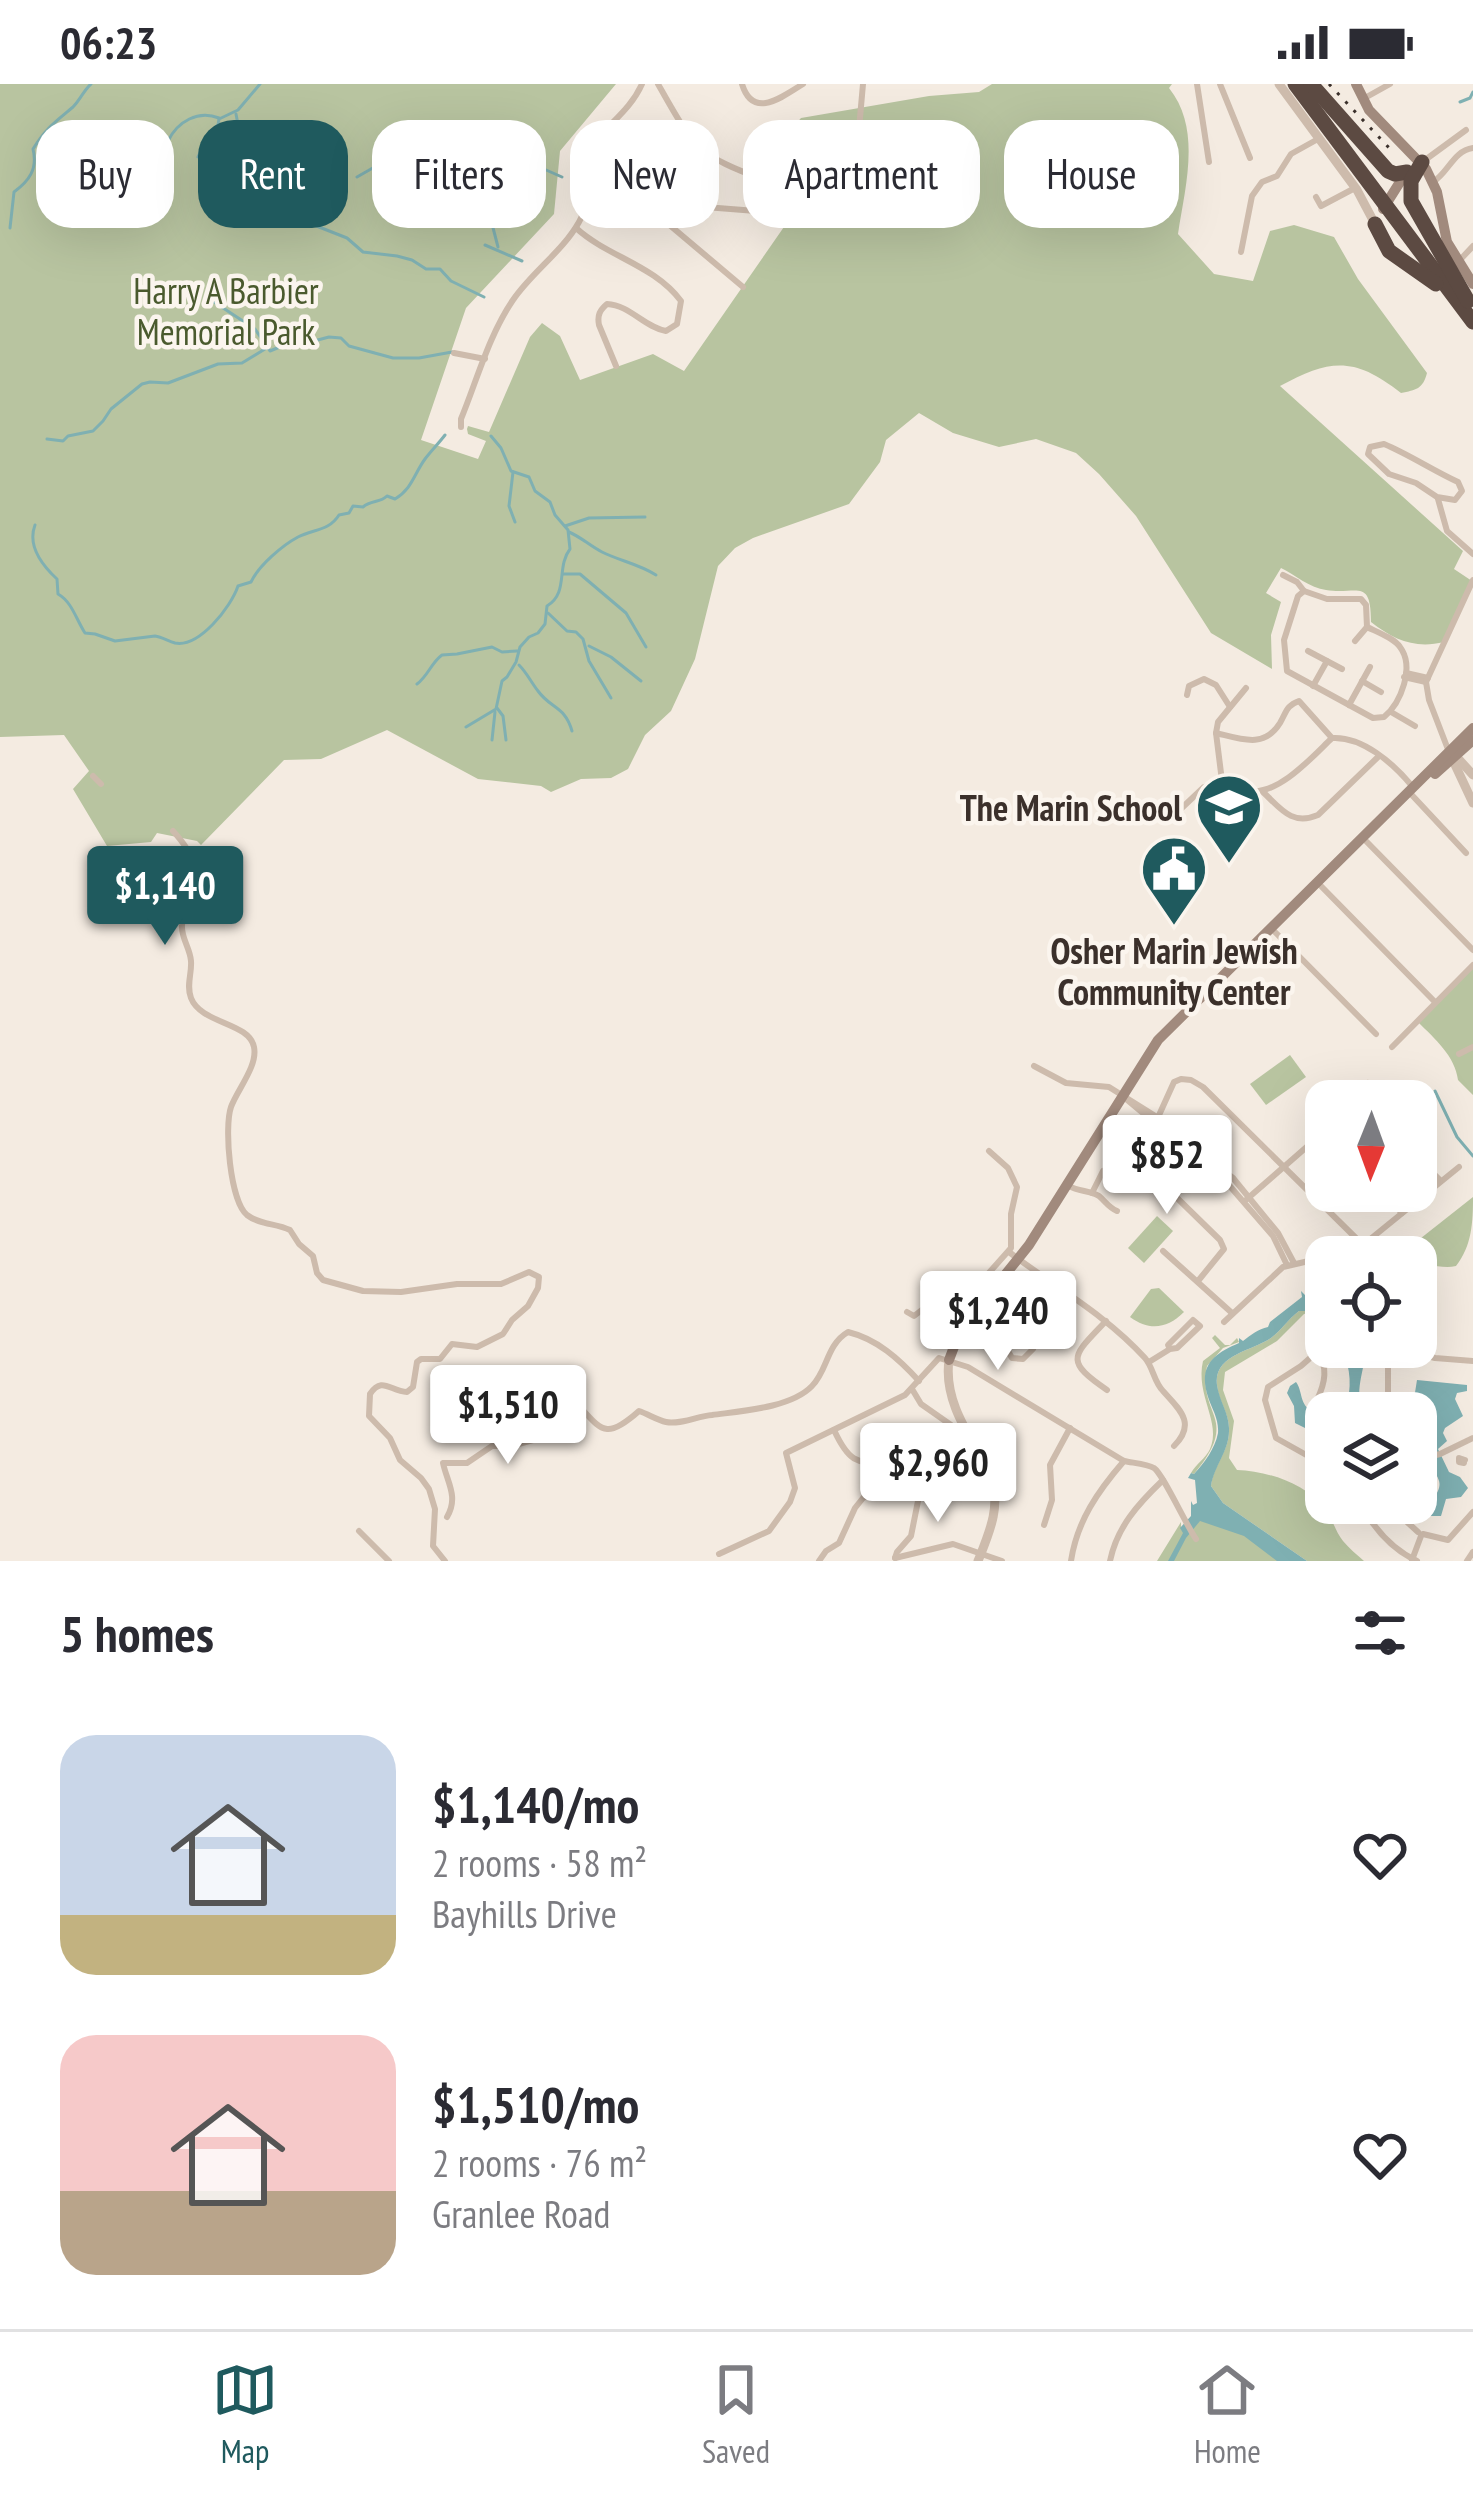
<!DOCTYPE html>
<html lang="en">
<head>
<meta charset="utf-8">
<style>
  :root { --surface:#fff; --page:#f2f2f3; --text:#2b2b33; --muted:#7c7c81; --line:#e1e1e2; --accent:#1f5a5e }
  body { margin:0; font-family:"PT Sans Narrow",sans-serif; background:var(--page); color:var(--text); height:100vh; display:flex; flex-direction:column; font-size:45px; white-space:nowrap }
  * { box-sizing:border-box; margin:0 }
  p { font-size:39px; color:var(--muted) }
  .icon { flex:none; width:66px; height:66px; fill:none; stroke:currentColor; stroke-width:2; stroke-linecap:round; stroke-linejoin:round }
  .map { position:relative; height:1477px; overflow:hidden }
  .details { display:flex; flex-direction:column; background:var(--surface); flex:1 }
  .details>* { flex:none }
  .hud { position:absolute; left:36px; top:36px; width:1401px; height:108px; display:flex; gap:24px }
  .needle { width:78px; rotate:181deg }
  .buttons { position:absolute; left:1305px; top:996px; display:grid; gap:24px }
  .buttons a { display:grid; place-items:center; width:132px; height:132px; border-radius:24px; background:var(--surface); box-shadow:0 12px 48px #0002; font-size:60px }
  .price { position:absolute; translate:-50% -102px; padding:0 27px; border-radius:12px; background:#fff; color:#222; font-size:39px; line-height:78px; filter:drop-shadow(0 3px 6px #0008) }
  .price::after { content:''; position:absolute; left:50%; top:72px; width:36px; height:27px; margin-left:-18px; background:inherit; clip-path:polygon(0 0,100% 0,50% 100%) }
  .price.on { background:var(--accent); color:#fff }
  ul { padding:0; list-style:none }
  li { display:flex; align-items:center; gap:36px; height:300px; padding:0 60px }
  li span { display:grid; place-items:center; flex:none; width:336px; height:240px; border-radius:36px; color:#555 }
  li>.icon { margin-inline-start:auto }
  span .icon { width:144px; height:144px; fill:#fffc; stroke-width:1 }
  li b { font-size:51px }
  h2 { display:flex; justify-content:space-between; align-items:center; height:144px; padding:0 60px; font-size:51px }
  .tag { padding:0 42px; border-radius:36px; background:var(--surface); box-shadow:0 12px 48px #0002; font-size:42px; line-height:108px }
  .tag.on { background:var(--accent); color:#fff }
  .status { display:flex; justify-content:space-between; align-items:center; height:84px; padding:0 60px; background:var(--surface); direction:ltr }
  .status svg { height:33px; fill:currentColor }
  .tab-bar { display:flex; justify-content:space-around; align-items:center; height:168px; border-top:3px solid var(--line); background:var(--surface); font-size:33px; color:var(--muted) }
  .tab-bar a { display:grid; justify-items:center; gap:6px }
  .tab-bar .on { color:var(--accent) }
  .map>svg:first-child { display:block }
  .green { fill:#b8c4a0 }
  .water { fill:#7fb0b2 }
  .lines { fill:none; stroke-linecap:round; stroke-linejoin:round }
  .stream { stroke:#7fb0b2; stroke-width:3 }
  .minor { stroke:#cdbbac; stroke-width:6 }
  .tertiary { stroke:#cdbbac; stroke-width:9 }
  .secondary { stroke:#a18a7d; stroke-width:10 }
  .motorway { stroke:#5c4a42; stroke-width:15 }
  .rail { stroke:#3b302b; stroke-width:3; stroke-dasharray:3 9; stroke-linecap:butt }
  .labels { text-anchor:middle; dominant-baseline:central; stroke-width:9; stroke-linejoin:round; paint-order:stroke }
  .park-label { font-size:36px; fill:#4a5a2e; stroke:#fbf5ee }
  .poi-label { font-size:36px; font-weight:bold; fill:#3b302b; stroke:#fbf5ee; text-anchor:end }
</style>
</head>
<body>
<div class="status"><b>06:23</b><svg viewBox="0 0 49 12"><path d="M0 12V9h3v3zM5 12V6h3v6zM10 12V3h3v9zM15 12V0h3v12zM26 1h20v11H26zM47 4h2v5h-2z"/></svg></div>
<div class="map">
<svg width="1473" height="1477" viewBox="0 0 1473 1477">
  <rect width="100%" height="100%" fill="#f4ebe1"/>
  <!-- green -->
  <g class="green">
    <path d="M0 0H616L560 67 554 130 466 224 421 356 478 375 486 357 468 350 467 345 468 342 489 348 530 253 542 239 560 252 580 296 653 270 684 287 786 140C814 119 799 93 776 77L793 43 801 34 929 12 979 8 992 0H1172L1169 4C1202 45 1185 103 1178 150L1214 190 1253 197 1270 147 1294 141 1334 153 1358 195 1427 289C1423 305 1416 306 1401 309 1354 272 1330 275 1280 302L1463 467 1454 485 1472 497 1444 558C1415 565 1394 556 1371 538 1371 493 1357 511 1326 506 1310 504 1295 491 1281 484L1266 509 1281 518 1271 551 1272 585 1211 549 1136 432 1099 390 1076 369 1036 355 999 363 953 349 919 329 886 356 880 378 849 420 753 454 735 464 718 482 695 575 671 627 645 651 628 685 611 694 581 695 551 708 541 702 478 695 387 646 321 675 284 676 201 761 197 757 157 749 151 758 107 762 73 705 89 687 64 651 0 653Z"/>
    <path d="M1473 881V1011L1458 996C1455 972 1435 955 1418 938Z"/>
    <path d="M1290 971 1306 993 1266 1021 1250 1000Z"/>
    <path d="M1473 1113C1473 1138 1472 1162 1456 1182 1441 1186 1430 1177 1416 1184V1173H1397Z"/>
    <path d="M1157 1132 1173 1147 1144 1179 1128 1164Z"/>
    <path d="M1159 1204 1184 1228C1167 1245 1149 1247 1130 1233L1151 1205Z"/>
    <path d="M1326 1217V1225L1304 1230 1277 1257 1225 1288 1223 1306 1234 1337 1229 1374 1237 1386C1267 1387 1304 1399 1324 1423 1332 1433 1335 1447 1343 1457 1349 1464 1357 1471 1364 1477H1307L1223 1419 1211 1402C1213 1382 1229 1367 1229 1347 1230 1330 1218 1317 1217 1301 1213 1271 1252 1267 1271 1254 1282 1246 1288 1235 1299 1227H1311L1313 1220Z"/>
    <path d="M1215 1251 1225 1261H1230L1237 1254 1239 1258 1223 1264 1207 1282C1197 1333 1242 1333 1194 1390L1191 1389C1196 1380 1206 1374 1210 1365 1222 1339 1195 1311 1203 1277L1220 1264 1212 1254Z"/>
    <path d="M1205 1424 1294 1477H1157L1181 1438V1444Z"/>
  </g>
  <!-- water -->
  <g class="water">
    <path d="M1301 1207 1306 1212 1326 1207V1217L1313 1220 1311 1227H1299C1288 1235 1282 1246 1271 1254 1252 1267 1213 1271 1217 1301 1219 1317 1230 1330 1229 1347 1229 1367 1214 1382 1211 1402L1223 1419 1307 1477H1277L1244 1452 1200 1437 1186 1454 1174 1477H1168L1183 1449 1180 1444 1191 1432V1417L1193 1421 1197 1419 1195 1396 1188 1394 1191 1389 1194 1390C1204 1379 1215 1365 1218 1349 1219 1335 1212 1325 1208 1313 1198 1282 1213 1270 1239 1259V1254L1243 1257C1251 1251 1258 1245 1268 1243L1270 1238 1302 1213Z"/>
    <path d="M1365 1270C1364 1289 1351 1316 1368 1329H1343C1351 1314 1352 1290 1345 1274L1348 1271 1355 1273Z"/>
    <path d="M1417 1296 1467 1301V1307L1457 1309 1455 1315 1463 1332 1445 1344 1443 1349 1447 1357 1438 1365 1449 1388 1460 1393 1468 1404 1461 1413 1446 1415 1441 1432H1429L1419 1439 1417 1435C1460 1387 1428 1405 1431 1361 1431 1349 1435 1341 1434 1329L1419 1327 1416 1330 1369 1329 1378 1327 1383 1321H1413Z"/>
    <path d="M1296 1298C1303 1307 1299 1322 1313 1327 1317 1328 1322 1328 1326 1330V1342L1321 1339 1305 1344 1295 1339 1294 1322 1287 1309 1290 1302Z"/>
  </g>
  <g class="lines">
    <!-- stream -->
    <g class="stream">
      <path d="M1460 18 1470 14 1473 8"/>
      <path d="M236 30 240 51"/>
      <path d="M218 41 220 61"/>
      <path d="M168 57C178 37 198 26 219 34"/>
      <path d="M198 73 210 48 218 41 219 35 238 26 260 0"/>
      <path d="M357 93 378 81 389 87 419 89 424 84 443 80 455 69 489 70 511 83 537 82 562 93"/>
      <path d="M491 136 498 163"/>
      <path d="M314 141 347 154 363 168 397 172 412 176 426 185H440L451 197 484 213"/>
      <path d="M10 144 14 108C29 97 38 85 33 65 46 44 55 38 73 23 80 16 84 6 91 0"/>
      <path d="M485 161 522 177"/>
      <path d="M211 216 255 245 270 267 287 260 299 261 329 253 341 254 349 262 393 274H419L452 268"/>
      <path d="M47 355 63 357 68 352 93 347 103 337 111 325 142 300 150 298 168 299 218 280 242 279 265 265"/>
      <path d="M513 388 509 422 515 438"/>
      <path d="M35 441C27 462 43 482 57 495L58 510C72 518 76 535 85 549L95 550 115 557 155 552C162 553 168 557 175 559 199 564 231 523 238 502L251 498C259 481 283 461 298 453 314 445 329 447 339 431L349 429 353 422 363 423C371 416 380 419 387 412L395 415C412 405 414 390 425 375 431 367 439 359 445 351"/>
      <path d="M565 442 589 434 645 433"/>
      <path d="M569 448C581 453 590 462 602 468 620 477 639 480 656 491"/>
      <path d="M563 490H580L626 529 646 563"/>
      <path d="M548 529 567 547 576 548 583 555 589 577 611 614"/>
      <path d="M589 562 611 573 641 597"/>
      <path d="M519 581C527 589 531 598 538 607 551 625 565 622 572 647"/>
      <path d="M417 600C428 592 431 579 442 571L457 570 492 563 502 568 517 567"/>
      <path d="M497 624 503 632 506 656"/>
      <path d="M466 643 496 625 502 597 507 593 516 578 520 563 529 553 538 549 545 540 547 522C569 509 556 483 570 465L568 446 555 431 550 418 535 407 529 393 511 387 501 364 491 352"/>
      <path d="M492 656 495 628"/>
      <path d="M1435 1007 1457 1053 1473 1072"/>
    </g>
    <!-- minor -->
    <g class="minor">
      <path d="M658 0C693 62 697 72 765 96L773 108 772 118 765 125 756 127 705 123 663 99 651 100 644 110 647 122 743 203"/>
      <path d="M742 0C753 36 782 13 803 0"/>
      <path d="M1197 0 1209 78"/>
      <path d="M1220 0 1250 74"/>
      <path d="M1363 15 1390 0"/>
      <path d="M859 45 863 0"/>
      <path d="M1425 76 1466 46"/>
      <path d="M1433 98C1449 88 1453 67 1473 64"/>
      <path d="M1316 113 1321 122 1355 104"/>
      <path d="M576 144C608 173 654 181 681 217L677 240 666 247C644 243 630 221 607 220 600 226 597 231 599 241L616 282"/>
      <path d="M1241 168 1252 112 1262 98 1277 92 1291 70 1318 55"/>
      <path d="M1459 177 1473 162"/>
      <path d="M454 269 485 275"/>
      <path d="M461 343V335C477 296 489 251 513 216 532 188 563 167 579 138 592 116 579 88 591 65 604 42 629 29 642 0"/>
      <path d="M1384 360C1410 371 1432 386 1458 398L1462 407 1455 416 1437 413 1416 399 1389 390 1368 370 1370 363Z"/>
      <path d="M1438 415 1447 447 1473 470"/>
      <path d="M1283 491 1297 498 1304 507"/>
      <path d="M1304 507 1327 515H1361L1366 521 1367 543C1377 548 1394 554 1400 563 1415 583 1401 619 1384 633L1373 634 1287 587 1284 556 1298 512Z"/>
      <path d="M1355 557 1367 543"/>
      <path d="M1308 567 1342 585"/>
      <path d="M1406 589 1428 594"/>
      <path d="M1404 593 1426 598"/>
      <path d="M1362 597 1381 608"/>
      <path d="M1313 602 1327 577"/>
      <path d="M1187 611 1189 602 1204 595 1216 601 1230 623"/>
      <path d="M1349 621 1370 583"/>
      <path d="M1391 628 1415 642"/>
      <path d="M1216 649C1241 655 1264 665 1280 639 1287 627 1286 622 1299 617L1332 654"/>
      <path d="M1449 668 1429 616 1426 598 1473 496"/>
      <path d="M93 692 101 700"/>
      <path d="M1222 697 1216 649 1218 638 1246 604"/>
      <path d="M1263 708C1281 725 1292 742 1318 731L1379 672"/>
      <path d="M1410 709 1466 769"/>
      <path d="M1168 737 1204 703 1222 697C1232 699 1240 706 1250 707 1279 711 1313 672 1332 654 1362 652 1393 679 1412 702"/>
      <path d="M173 747C214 792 184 796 182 841 181 854 190 864 191 877 192 890 186 901 191 914 201 940 249 938 254 963 258 982 237 1006 231 1023 224 1043 230 1117 247 1131 260 1141 276 1139 290 1146L299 1160 313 1172 317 1189 323 1196 363 1207 401 1208 457 1200H501L529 1188 539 1193 538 1204 528 1222 512 1236 503 1250 477 1263 452 1260 440 1275H421L417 1278 413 1303 407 1308C390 1307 382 1292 370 1310L369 1332 390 1354 400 1376 421 1394 429 1405 435 1425 433 1462 445 1477"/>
      <path d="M1363 754 1473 866"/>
      <path d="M1318 799 1435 918"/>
      <path d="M1273 846 1376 950"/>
      <path d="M1392 963 1473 881"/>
      <path d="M1459 970 1473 963"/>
      <path d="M1034 982 1066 999 1109 1003 1168 1040 1176 1051 1233 1094 1278 1149 1294 1179"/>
      <path d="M1126 1015 1228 1100 1273 1152 1287 1181"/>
      <path d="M1355 1017 1368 999"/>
      <path d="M1125 1072 1173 1110 1220 1156 1224 1165 1198 1197"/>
      <path d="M1416 1072 1441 1097"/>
      <path d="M1115 1084 1155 1040 1174 998 1181 995 1191 996 1203 1003 1363 1161"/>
      <path d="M1069 1102C1079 1108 1090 1106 1099 1112 1106 1118 1108 1123 1117 1127"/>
      <path d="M1380 1107 1402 1129"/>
      <path d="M1092 1109 1103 1087"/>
      <path d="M1247 1115 1326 1046"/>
      <path d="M1163 1167 1232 1229"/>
      <path d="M1009 1168C1055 1203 1105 1230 1145 1274 1153 1283 1154 1298 1163 1307 1179 1325 1197 1339 1174 1362"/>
      <path d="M1328 1173 1345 1170 1363 1161 1459 1083"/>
      <path d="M977 1226 1002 1242 1008 1267 1012 1274 1023 1275 1033 1265"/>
      <path d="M907 1228 914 1232 950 1204 979 1200 1011 1164V1130L1017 1103 1008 1084 989 1067"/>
      <path d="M1106 1237C1073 1272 1063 1276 1107 1306"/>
      <path d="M1224 1238 1283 1183 1326 1173"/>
      <path d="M1326 1260 1301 1282 1268 1303 1265 1316 1276 1354 1326 1382"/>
      <path d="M1393 1263 1435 1274 1473 1277"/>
      <path d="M1316 1267C1329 1282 1325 1299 1317 1316"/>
      <path d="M1149 1278 1170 1265 1177 1264 1200 1242 1193 1236 1168 1261 1170 1265"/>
      <path d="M912 1305 921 1320 951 1341"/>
      <path d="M1388 1309V1282L1393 1263"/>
      <path d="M1416 1376 1440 1370 1473 1354"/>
      <path d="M1464 1379 1459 1378V1374L1465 1376"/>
      <path d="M1416 1393 1420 1400 1416 1405"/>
      <path d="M1360 1419C1373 1443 1391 1465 1417 1477"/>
      <path d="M1393 1419 1395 1427 1418 1448"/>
      <path d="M1395 1427 1404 1419"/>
      <path d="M447 1433C459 1413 447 1398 443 1379H467L492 1362H511L533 1356 542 1351 558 1325 572 1315C601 1343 602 1360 639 1327 648 1330 657 1336 666 1338 680 1341 698 1332 712 1331 741 1327 791 1324 812 1302 828 1286 826 1261 848 1248 877 1255 899 1275 919 1297"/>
      <path d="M1044 1441 1052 1416 1050 1381 1070 1344"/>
      <path d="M359 1447 389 1477"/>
      <path d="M1423 1450 1448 1456 1473 1428"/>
      <path d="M719 1470 769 1447 790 1418 795 1404 786 1369 905 1311 939 1274 968 1283 1124 1377C1133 1379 1147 1380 1154 1384 1163 1390 1186 1441 1196 1455"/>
      <path d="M895 1474 953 1460 1002 1477"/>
      <path d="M895 1474 897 1468 911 1452 919 1412"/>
      <path d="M1412 1476 1421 1452"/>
      <path d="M819 1477 826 1467 839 1459 855 1424 863 1414 899 1389 901 1385 897 1379C860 1377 852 1385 834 1346"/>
      <path d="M1071 1477C1077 1437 1098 1407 1124 1377"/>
      <path d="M1110 1477C1117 1443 1138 1420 1163 1396"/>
      <path d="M1467 1477 1473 1468"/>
    </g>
    <!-- tertiary -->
    <g class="tertiary">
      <path d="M1279 0 1357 106 1375 140"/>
      <path d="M1450 670 1473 719"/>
      <path d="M1454 670 1473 691"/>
      <path d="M949 1276C943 1319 972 1355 991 1391 1001 1423 990 1447 978 1477"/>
    </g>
    <!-- secondary -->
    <g class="secondary">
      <path d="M1356 0 1369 26 1426 85 1437 108 1447 158 1473 200"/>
      <path d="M1383 125 1405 90"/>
      <path d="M1435 690 1473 656"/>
      <path d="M949 1276 960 1247 1029 1161 1158 956 1473 644"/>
    </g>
    <!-- motorway -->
    <g class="motorway">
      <path d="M1295 0 1473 238"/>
      <path d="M1311 0 1388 87 1395 90 1407 88"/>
      <path d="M1422 78 1411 97V117L1468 217"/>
      <path d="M1375 140 1389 167 1436 200"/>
    </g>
    <!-- rail -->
    <path class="rail" d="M1329 0 1393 68"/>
  </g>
  <!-- icons -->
  <defs>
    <g id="school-pin" transform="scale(3.45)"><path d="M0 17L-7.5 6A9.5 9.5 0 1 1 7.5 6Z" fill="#1f5a5e" stroke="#fbf5ee"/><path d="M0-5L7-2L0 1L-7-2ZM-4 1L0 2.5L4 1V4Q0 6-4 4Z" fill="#fff"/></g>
    <g id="civic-pin" transform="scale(3.45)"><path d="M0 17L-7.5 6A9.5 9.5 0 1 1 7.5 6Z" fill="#1f5a5e" stroke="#fbf5ee"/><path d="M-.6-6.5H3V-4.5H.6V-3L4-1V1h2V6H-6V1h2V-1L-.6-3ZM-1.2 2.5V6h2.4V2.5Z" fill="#fff"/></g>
  </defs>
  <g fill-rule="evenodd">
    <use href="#school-pin" x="1229" y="723"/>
    <use href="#civic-pin" x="1174" y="785"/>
  </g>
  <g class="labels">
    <!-- park labels -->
    <g class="park-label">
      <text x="226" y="206">Harry A Barbier<tspan x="226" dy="41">Memorial Park</tspan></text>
    </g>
    <!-- poi labels -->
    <g class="poi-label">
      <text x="1182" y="723">The Marin School</text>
      <text x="1174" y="866" text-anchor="middle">Osher Marin Jewish<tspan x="1174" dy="41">Community Center</tspan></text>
    </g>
  </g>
</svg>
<div class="buttons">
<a><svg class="needle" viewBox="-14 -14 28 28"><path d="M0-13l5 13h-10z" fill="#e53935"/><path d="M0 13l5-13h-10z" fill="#7c7c81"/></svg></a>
<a><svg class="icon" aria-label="locate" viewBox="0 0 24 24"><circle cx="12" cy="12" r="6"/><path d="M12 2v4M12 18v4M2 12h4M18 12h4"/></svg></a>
<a><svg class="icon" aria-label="layers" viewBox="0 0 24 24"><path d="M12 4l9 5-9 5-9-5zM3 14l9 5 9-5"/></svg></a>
</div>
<b class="price on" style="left:165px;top:864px">$1,140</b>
<b class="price" style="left:1167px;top:1133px">$852</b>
<b class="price" style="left:998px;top:1289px">$1,240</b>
<b class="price" style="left:508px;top:1383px">$1,510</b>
<b class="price" style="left:938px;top:1441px">$2,960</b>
<div class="hud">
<a class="tag">Buy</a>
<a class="tag on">Rent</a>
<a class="tag">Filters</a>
<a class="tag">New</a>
<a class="tag">Apartment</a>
<a class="tag">House</a>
</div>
</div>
<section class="details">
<h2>5 homes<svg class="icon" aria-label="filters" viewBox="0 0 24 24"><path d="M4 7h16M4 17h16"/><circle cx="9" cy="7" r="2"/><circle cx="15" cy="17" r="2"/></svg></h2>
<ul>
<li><span style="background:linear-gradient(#c9d6e8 75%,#c2b280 0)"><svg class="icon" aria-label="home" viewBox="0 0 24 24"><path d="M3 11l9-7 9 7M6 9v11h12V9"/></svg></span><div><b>$1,140/mo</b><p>2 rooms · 58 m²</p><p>Bayhills Drive</p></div><svg class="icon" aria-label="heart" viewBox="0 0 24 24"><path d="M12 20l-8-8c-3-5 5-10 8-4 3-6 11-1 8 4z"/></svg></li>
<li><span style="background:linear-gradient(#f6c9c9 65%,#b9a48a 0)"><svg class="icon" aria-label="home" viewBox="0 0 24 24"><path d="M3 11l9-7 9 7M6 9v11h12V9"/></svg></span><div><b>$1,510/mo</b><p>2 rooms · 76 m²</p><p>Granlee Road</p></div><svg class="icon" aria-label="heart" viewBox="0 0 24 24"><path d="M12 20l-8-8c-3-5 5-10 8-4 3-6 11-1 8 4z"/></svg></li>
</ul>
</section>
<nav class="tab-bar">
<a class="on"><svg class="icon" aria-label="map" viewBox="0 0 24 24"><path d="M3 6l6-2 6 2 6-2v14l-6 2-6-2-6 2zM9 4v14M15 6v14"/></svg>Map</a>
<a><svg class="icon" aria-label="saved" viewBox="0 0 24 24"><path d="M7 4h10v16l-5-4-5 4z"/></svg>Saved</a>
<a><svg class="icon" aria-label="home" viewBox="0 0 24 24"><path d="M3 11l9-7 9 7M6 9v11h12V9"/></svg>Home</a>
</nav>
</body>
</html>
